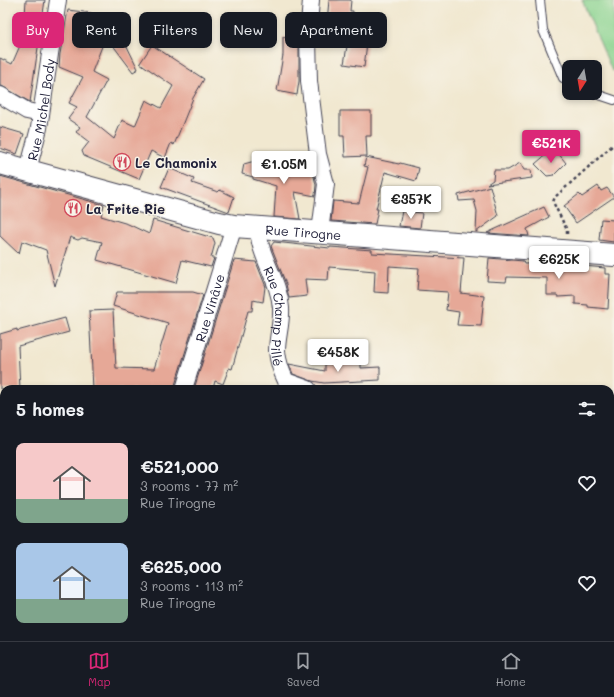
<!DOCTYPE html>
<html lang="en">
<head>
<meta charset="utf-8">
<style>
  :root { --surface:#171b24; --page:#242831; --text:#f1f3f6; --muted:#9ea1a6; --line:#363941; --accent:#db2777 }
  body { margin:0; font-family:Mali,sans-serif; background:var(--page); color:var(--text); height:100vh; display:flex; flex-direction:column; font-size:15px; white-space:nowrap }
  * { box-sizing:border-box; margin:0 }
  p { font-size:13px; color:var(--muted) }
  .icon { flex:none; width:22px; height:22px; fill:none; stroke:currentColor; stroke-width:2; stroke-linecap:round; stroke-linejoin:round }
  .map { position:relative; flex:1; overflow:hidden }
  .side { position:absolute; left:0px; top:385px; width:614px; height:256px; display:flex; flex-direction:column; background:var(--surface); border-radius:12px 12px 0 0; box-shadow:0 2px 6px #0003 }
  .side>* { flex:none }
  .hud { position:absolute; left:12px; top:12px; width:400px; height:36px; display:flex; gap:8px }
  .needle { width:26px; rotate:191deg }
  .fabs { position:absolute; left:562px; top:60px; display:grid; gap:8px }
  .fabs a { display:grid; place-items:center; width:40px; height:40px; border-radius:8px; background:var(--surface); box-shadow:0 2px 6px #0003; font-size:20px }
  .price { position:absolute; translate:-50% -34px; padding:0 9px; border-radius:4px; background:#fff; color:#222; font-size:13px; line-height:26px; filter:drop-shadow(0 1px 2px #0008) }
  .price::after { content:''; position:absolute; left:50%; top:24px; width:12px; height:9px; margin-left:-6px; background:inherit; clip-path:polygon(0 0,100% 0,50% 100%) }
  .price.selected { background:var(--accent); color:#fff }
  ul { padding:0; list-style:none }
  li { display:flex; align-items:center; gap:12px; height:100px; padding:0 16px }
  li span { display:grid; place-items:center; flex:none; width:112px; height:80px; border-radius:8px; color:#555 }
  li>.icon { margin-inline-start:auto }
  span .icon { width:48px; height:48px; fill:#fffc; stroke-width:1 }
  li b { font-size:17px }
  h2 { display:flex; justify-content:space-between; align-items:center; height:48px; padding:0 16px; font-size:17px }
  .tag { padding:0 14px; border-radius:8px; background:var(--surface); box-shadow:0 2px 6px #0003; font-size:14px; line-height:36px }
  .tag.selected { background:var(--accent); color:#fff }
  .dock { display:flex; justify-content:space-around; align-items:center; height:56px; border-top:1px solid var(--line); background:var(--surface); font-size:11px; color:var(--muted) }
  .dock a { display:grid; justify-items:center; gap:2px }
  .dock .selected { color:var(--accent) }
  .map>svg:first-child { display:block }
  .green { fill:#8ad38f; stroke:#567a65 }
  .building { fill:#e6a897 }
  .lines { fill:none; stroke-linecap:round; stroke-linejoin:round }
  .lane-casing { stroke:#414051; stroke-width:10 }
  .street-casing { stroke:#414051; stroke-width:18 }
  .secondary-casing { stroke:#414051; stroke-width:24 }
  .path { stroke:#414051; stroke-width:2.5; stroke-dasharray:3 3; stroke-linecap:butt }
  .lane { stroke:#fff; stroke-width:8 }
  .street { stroke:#fff; stroke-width:16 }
  .secondary { stroke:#fff; stroke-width:22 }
  .labels { text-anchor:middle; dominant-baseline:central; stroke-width:3; stroke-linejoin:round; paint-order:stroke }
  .street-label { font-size:13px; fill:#22223b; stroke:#f7f3e8 }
  .poi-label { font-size:13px; font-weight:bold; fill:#22223b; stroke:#f7f3e8; text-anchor:start }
</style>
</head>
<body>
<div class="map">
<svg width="614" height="641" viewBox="0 0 614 641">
  <rect width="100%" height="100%" fill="#f7f3e8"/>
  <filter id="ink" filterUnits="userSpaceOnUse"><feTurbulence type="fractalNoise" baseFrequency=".025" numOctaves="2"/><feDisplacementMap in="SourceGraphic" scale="8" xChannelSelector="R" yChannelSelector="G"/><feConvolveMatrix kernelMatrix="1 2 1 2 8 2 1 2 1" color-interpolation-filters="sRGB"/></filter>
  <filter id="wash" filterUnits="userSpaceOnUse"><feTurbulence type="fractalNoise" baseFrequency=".012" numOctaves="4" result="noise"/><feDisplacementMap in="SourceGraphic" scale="16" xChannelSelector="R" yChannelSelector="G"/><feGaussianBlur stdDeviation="0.9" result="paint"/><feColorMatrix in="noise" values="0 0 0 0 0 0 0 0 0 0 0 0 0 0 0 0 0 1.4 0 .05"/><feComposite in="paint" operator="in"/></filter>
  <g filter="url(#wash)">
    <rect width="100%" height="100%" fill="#f1e8d0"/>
    <!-- green -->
    <path class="green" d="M582 0H614V70L612 71Z"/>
    <g id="blocks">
      <!-- building -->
      <g class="building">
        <path d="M26 0H45L30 102 0 85V58L12 64 22 41 17 38 25 16Z"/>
        <path d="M329 0H351L350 11H353L352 24 327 22Z"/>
        <path d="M68 10 91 13 121 34 138 69 133 72 106 36 92 72 107 80 87 117 114 139 122 120 135 126 146 100 161 108 173 86 140 63 152 45 204 79 193 98 174 145 171 143 165 158 151 151 139 179 84 156 82 151 89 142 76 132 80 127 68 119 77 107 69 103 83 77 59 67 60 54Z"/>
        <path d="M283 37 299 40V81L297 95 277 91 283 55Z"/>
        <path d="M348 40 367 43 364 67 344 64Z"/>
        <path d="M340 111H371V136H366L367 156 345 157 344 136H340Z"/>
        <path d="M0 127 24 134 17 154 0 148Z"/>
        <path d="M548 153 552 159 558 153 566 163 554 175 547 176 535 164Z"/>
        <path d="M366 157 399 164 400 163 419 168 416 181 385 172 376 209H378L375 224 331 221 333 201 359 203 368 167 364 166Z"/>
        <path d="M251 162H281L278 170 312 168 316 185 315 196 295 192 300 219 274 217 276 186 253 179V177L242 174 244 164Z"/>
        <path d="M520 163 524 170H531L532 178 487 184 493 180 494 170H508Z"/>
        <path d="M169 168 194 179 192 183 218 192 220 190 234 197 229 212 161 187Z"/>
        <path d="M0 176 104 205 101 216 128 224 149 234 153 220 213 238 215 243 211 258H214L211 267 182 260 176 283 97 260 102 242 82 238 78 240 70 237 55 286 46 250 22 241 19 254 0 236Z"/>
        <path d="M490 186 498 216 476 232 477 211 474 200 459 201 458 195Z"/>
        <path d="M598 186 601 191 607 188 614 197 576 223 564 206 579 194 582 197Z"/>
        <path d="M544 207 549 217 527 229 529 236 487 233Z"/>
        <path d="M402 211 422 213 420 228 399 226Z"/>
        <path d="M601 219 614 220V242L599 240Z"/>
        <path d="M274 242 330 248V247L372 250V253L464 258 461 293 484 296 481 326 457 325 459 312 446 310 448 292 417 290 419 268 389 266 388 293 374 292 375 271 329 267 328 280 305 279 307 296 289 298 286 284 271 246Z"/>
        <path d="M489 258 523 261 524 264 548 263V267H572V265L605 268V274H610L608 309 588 307V305L575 304V296L558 297 557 295H547V278L507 277 506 282 487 281Z"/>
        <path d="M234 260 256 262 266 287H265L263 302 253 300 252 311H248L232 369 229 368 223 384 215 381 213 389H194Z"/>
        <path d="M117 292H193L203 295 175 385 170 389H93L89 311 113 310 116 368 154 369 168 323 113 306Z"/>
        <path d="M65 318 69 332 18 346 20 389H0V334L17 329V331Z"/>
        <path d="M361 362V368L380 367V380L324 383 312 381 293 374 289 364 325 371V364Z"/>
      </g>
    </g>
  </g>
  <g filter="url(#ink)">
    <use href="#blocks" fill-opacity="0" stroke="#414051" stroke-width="1"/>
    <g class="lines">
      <!-- lane casing -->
      <g class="lane-casing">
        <g id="lane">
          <path d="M540 0 543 30 563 78 569 81"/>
          <path d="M593 93 614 100"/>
        </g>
      </g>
      <!-- street casing -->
      <g class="street-casing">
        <g id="street">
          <path d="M311 0 308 38 309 81 318 154 326 184 320 232"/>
          <path d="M0 95 27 111 41 114"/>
          <path id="s1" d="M28 170 39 128 58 0"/>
          <path id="s2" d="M258 228C259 257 279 279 281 308 282 323 277 337 277 351 278 362 281 371 286 381L308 389"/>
          <path id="s3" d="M184 389 234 226"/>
          <path d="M0 409H4"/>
          <path d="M610 495 614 497"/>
          <path d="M185 637V641"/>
        </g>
      </g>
      <!-- secondary casing -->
      <g class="secondary-casing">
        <g id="secondary">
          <path id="s4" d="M0 163 219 223 234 226 614 255"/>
        </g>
      </g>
      <!-- path -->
      <g class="path">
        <path d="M567 234V230L553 202 555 197 614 144"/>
        <path d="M282 641 283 637"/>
      </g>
      <!-- lane -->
      <use href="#lane" class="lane"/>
      <!-- street -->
      <use href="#street" class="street"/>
      <!-- secondary -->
      <use href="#secondary" class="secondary"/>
    </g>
  </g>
  <!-- icons -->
  <defs>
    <g id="restaurant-ring" transform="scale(0.9)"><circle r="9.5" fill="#f7f3e8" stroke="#d1495b" stroke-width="1.5"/><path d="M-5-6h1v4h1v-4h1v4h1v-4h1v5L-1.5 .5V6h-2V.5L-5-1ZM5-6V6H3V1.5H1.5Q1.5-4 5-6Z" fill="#d1495b"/></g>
  </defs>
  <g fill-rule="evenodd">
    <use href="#restaurant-ring" x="122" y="162"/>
    <use href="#restaurant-ring" x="73" y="208"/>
  </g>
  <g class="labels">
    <!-- street labels -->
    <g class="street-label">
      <text stroke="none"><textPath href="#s1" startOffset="62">Rue Michel Body</textPath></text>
      <text stroke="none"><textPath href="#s4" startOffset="312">Rue Tirogne</textPath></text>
      <text stroke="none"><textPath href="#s3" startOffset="85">Rue Vinâve</textPath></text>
      <text stroke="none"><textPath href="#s2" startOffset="91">Rue Champ Pillé</textPath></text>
    </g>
    <!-- poi labels -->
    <g class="poi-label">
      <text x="135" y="162">Le Chamonix</text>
      <text x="86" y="208">La Frite Rie</text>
    </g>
  </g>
</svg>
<div class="fabs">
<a><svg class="needle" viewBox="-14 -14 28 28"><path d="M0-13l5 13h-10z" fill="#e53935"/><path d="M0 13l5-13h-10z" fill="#9ea1a6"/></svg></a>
</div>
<b class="price selected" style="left:551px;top:164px">€521K</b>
<b class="price" style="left:284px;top:185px">€1.05M</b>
<b class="price" style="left:411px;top:220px">€357K</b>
<b class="price" style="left:559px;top:280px">€625K</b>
<b class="price" style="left:338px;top:373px">€458K</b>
<div class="hud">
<a class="tag selected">Buy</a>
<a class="tag">Rent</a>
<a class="tag">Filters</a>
<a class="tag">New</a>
<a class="tag">Apartment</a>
</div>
<section class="side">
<h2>5 homes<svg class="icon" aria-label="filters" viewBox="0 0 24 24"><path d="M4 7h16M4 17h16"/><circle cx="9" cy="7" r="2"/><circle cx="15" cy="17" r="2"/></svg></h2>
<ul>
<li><span style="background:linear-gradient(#f6c9c9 70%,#7fa58c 0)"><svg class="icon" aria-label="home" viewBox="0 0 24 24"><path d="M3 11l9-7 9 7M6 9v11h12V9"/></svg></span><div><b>€521,000</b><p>3 rooms · 77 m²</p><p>Rue Tirogne</p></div><svg class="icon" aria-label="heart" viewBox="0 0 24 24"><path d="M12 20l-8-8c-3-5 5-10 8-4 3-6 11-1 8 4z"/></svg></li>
<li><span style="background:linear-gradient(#a9c7e8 70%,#7fa58c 0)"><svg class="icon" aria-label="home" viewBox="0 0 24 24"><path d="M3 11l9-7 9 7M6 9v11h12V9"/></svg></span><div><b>€625,000</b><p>3 rooms · 113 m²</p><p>Rue Tirogne</p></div><svg class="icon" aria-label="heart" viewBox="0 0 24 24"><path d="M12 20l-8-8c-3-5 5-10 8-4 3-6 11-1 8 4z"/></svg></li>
</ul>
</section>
</div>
<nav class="dock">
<a class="selected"><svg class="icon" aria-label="map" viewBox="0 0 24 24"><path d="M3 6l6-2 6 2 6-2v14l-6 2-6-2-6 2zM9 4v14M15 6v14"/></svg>Map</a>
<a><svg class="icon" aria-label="saved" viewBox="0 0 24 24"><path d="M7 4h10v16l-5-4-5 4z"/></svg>Saved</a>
<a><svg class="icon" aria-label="home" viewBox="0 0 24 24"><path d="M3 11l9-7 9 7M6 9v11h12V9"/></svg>Home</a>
</nav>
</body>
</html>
